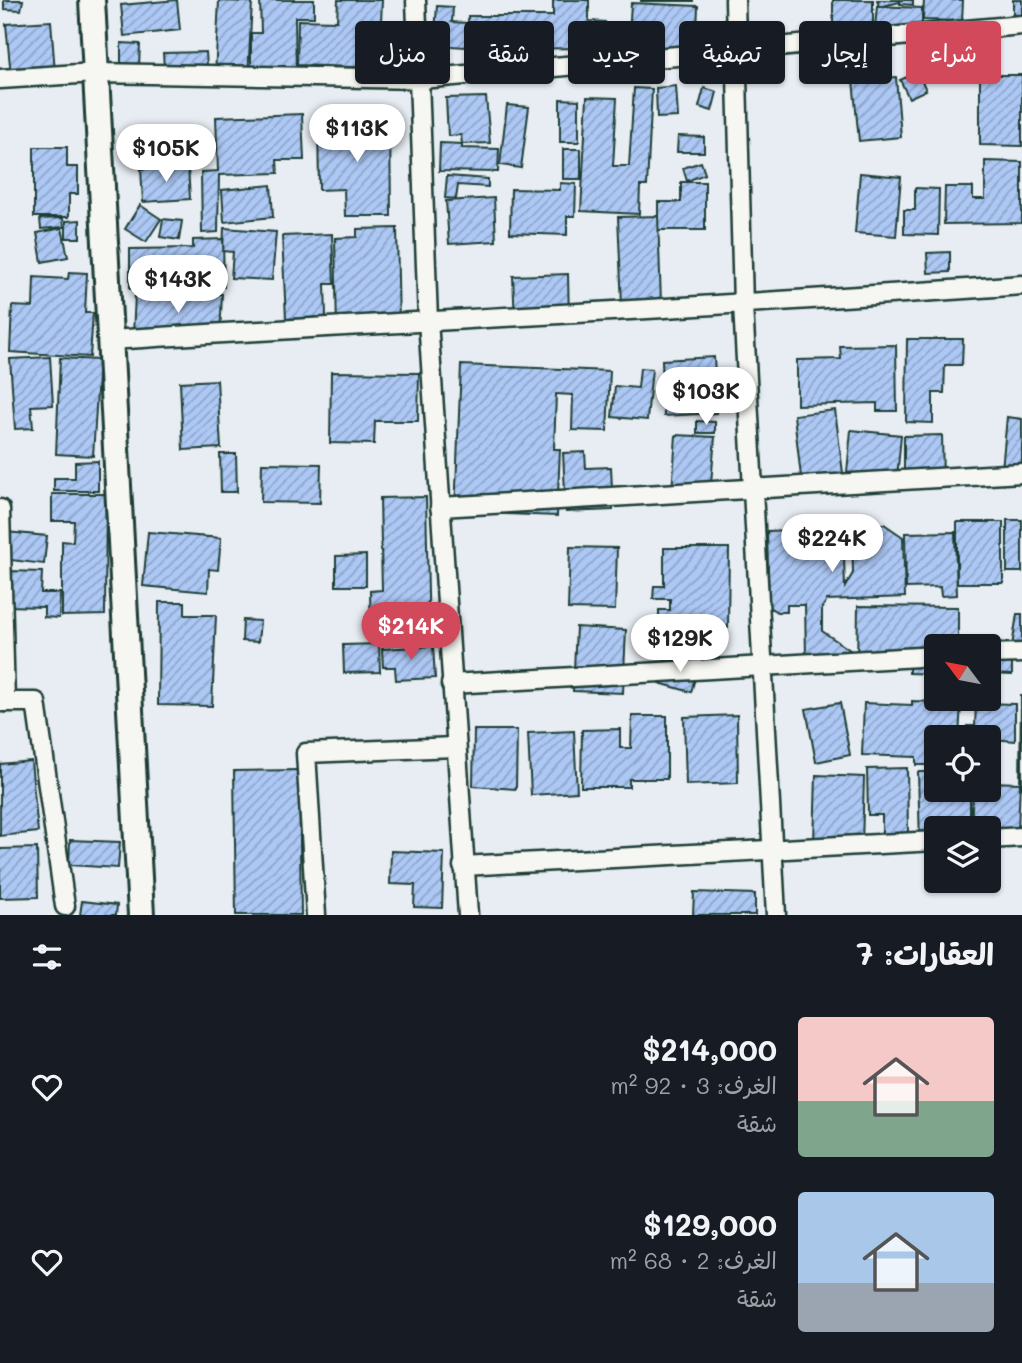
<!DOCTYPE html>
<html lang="ar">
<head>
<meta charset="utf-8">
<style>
  :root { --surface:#171b24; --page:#20242c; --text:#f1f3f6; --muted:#9ea1a6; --accent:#d1495b }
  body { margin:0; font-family:Mali,"Playpen Sans Arabic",sans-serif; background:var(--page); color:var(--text); direction:rtl; height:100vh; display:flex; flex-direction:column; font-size:26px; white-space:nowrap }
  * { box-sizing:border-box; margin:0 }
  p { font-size:23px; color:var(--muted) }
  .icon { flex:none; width:38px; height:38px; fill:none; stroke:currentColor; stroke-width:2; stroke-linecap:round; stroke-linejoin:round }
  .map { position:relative; height:915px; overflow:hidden; direction:ltr }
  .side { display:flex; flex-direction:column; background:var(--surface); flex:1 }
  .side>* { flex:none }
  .banner { position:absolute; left:21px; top:21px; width:980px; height:63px; direction:rtl; display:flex; gap:14px }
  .needle { width:46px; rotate:302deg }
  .controls { position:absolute; left:924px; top:634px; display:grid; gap:14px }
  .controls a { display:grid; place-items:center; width:77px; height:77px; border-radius:7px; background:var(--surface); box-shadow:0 2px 5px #0004; font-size:35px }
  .price { position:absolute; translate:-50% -60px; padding:0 16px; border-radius:24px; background:#fff; color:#222; font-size:23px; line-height:46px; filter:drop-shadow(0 2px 4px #0008) }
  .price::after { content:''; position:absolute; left:50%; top:42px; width:21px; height:16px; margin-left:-10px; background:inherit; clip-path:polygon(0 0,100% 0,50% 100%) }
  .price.active { background:var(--accent); color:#fff }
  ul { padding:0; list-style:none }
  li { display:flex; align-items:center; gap:21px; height:175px; padding:0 28px }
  li span { display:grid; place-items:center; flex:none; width:196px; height:140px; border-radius:7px; color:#555 }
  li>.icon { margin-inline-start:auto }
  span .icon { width:84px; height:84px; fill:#fffc; stroke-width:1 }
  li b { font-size:30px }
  h2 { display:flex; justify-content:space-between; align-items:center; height:84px; padding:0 28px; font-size:30px }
  .chip { padding:0 24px; border-radius:7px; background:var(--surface); box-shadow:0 2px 5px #0004; font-size:24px; line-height:63px }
  .chip.active { background:var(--accent); color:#fff }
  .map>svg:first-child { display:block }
  .building { fill:url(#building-hatch); stroke:#1f3d34; stroke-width:2 }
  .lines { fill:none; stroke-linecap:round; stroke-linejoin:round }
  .minor-casing { stroke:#1f3d34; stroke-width:23 }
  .secondary-casing { stroke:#1f3d34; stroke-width:30 }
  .minor { stroke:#f6f6f2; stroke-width:18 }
  .secondary { stroke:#f6f6f2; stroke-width:24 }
</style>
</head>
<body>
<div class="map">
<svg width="1022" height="915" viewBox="0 0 1022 915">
  <defs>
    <pattern id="building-hatch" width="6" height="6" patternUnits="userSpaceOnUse" patternTransform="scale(1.75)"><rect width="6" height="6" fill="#adc8f5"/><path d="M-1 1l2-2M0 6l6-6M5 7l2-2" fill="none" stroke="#8ca4c7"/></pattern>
  </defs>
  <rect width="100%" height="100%" fill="#e7edf3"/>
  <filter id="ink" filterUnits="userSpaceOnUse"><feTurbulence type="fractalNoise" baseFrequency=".0143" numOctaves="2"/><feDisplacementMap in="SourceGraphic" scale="14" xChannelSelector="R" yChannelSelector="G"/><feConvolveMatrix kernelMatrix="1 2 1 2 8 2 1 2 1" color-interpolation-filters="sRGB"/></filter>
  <g filter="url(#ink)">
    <!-- building -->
    <g class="building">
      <path d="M4 0H23L21 10 4 9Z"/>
      <path d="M177 0 180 30 124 36 121 5Z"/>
      <path d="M260 0H314V17H295L296 73 251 74V33H261Z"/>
      <path d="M338 0H382L379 68 297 65 298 20 337 21Z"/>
      <path d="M553 0H589V21L605 22V48L469 49 468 16H553Z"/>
      <rect x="641" y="0" width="52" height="1"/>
      <path d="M833 0H873V42L833 43Z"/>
      <path d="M877 0H900V2L879 7Z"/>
      <path d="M900 0H913V5L900 4Z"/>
      <path d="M924 0H963L962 21 923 20Z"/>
      <rect x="1013" y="0" width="9" height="20"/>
      <path d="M219 1 252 2 248 76 215 75Z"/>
      <path d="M631 3 698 6 696 56 628 52Z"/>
      <path d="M437 6 453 7 452 22 468 23 466 47 434 45Z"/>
      <path d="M877 6 922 8V30L875 28Z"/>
      <path d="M51 21 55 72 11 76 6 24Z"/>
      <path d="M121 43 140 44 139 66H121Z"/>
      <path d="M206 52 208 81 165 82 163 53Z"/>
      <path d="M918 72 926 90 909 98 900 80Z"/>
      <path d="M980 75H1022V146L980 145Z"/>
      <path d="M896 77 901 137 859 141 853 80Z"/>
      <path d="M676 86 678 117 657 118 656 88Z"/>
      <path d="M634 88 652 89 647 186H640L639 214 581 211 587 97 617 98 613 166H629Z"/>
      <path d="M704 88 717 92 712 111 699 107Z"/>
      <path d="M486 97 490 143 462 144 461 135 448 136 446 98Z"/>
      <path d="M560 99 579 100V142H560Z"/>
      <path d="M507 105 529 107 521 168 500 165Z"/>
      <path d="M302 114 304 160H277L278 173 219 175 218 232 202 233 201 172 218 171 216 117Z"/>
      <path d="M390 119 391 216H345L344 189 319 190 318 120Z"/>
      <path d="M137 131H184V166L137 165Z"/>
      <path d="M678 136 704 137V152H677Z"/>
      <path d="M440 143 462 144V148L499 149 498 172 439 171Z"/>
      <path d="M34 147H67V167H78V194H69V217H34Z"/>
      <rect x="563" y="149" width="18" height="30"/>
      <path d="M985 161 1022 162V223L944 224 945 187H973V199H985Z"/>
      <path d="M701 162 705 174 687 181 683 168Z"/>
      <path d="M188 166 190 199 143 202 141 169Z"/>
      <path d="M860 173 901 177 896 236 855 233Z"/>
      <path d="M447 176 488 179V187L458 185 456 199 445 198Z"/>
      <path d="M681 182H705V230H658V202H681Z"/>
      <path d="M560 183 576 184 575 216H567V235L510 233 511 189 560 190Z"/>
      <path d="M271 185 273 217 224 222 222 190Z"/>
      <path d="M915 188 939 189 938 235 904 234V210H915Z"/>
      <path d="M494 198 496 241 449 244 446 201Z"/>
      <path d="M140 205 161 219 146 242 125 229Z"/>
      <path d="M658 216 661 303 622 305 618 217Z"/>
      <path d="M63 218 64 227 41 229 40 219Z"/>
      <path d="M163 219 182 221 179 240 160 237Z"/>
      <path d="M80 220V238H66V221Z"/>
      <path d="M62 228 68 257 42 262 37 233Z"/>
      <path d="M224 228 276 232 272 280 231 278 233 252 223 251Z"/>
      <path d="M397 228 399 328 337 330 335 238 357 237V229Z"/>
      <path d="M332 234 334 284H325L326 317 286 319 282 236Z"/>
      <path d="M223 239 224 287 130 288V249L193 248V240Z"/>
      <path d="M950 252V272L928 273 927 253Z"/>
      <path d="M69 272 87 273 85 313H93L90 357 10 352 12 306 33 307 34 277 68 279Z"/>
      <path d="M568 274 569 320 515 322 513 276Z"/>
      <path d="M180 293 222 294 220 336 133 334 135 295 179 296Z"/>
      <path d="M907 339H963L962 365H945L944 393H933V423L906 422Z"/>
      <path d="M896 345 897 411H877V403L797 405V360L841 359 840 346Z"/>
      <path d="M50 357 53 405 31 406 33 428 15 429 10 359Z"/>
      <path d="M714 357 717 413 664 416 662 360Z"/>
      <path d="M60 358 99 360 93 456 56 454Z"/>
      <path d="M461 365 610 371 607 431 572 430 573 395 556 394 554 449H560L557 516 455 512Z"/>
      <path d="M640 368 652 369 647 420 612 417 615 386 638 388Z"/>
      <path d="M331 372 419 373 418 421H375L374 444 330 443Z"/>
      <path d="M217 380 221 448 183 450 180 382Z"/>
      <path d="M835 410 844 481 802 486 794 415Z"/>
      <path d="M1007 417 1022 419V482L1001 480Z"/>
      <path d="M697 421 715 422V433H697Z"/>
      <path d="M851 430 901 435 896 489 846 483Z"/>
      <path d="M676 435 715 437 710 495 672 492Z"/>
      <path d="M942 435 943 480H904V436Z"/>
      <path d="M585 452 586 468 611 467 613 510 566 512 563 453Z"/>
      <path d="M220 454H236L237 492H221Z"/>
      <path d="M98 461V491H54V478H75V462Z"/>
      <path d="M262 463 321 464 320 503 261 502Z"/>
      <path d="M52 494H106L105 615 62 616V541L73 542 74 521H52Z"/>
      <path d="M426 497 429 642 387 643V636H371L370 591 382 590 380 498Z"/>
      <rect x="1007" y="520" width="15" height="52"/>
      <rect x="957" y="522" width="46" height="61"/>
      <path d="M884 524 903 537 905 597 827 600 822 608V631L856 654 806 656 805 605H787V612H777L769 607 767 531 843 528 845 587 853 573 852 525Z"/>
      <path d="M6 532 47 536 44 564 2 559Z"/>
      <path d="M148 532 221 538 218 570 209 569 208 592 143 586Z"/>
      <path d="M955 532 957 595 941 596 940 587 906 588 905 533Z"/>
      <path d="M570 547 617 548 615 610 568 609Z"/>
      <path d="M664 548H729L728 628H698L697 647H659V610H670V599H653L654 586H664Z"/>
      <path d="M366 555V586H336V556Z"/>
      <path d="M8 571 42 572 41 593H60L59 618 44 617V607L6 606Z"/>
      <path d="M159 602H185V615H216L212 706 158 705Z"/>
      <path d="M858 606 958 607V646H936V674L909 673V668L857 667Z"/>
      <path d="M1017 614H1022V654L1011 653Z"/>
      <path d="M243 620 260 621 258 642 242 641Z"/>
      <path d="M576 627 626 630 623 693 573 691Z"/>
      <path d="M379 644 380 672 344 673 343 645Z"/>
      <path d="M433 646 435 678 396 680 395 667H383L382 649Z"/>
      <path d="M989 652H1012V675L989 674Z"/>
      <path d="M694 655 701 658 691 692 659 683 666 657 691 664Z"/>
      <path d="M1021 696H1022V789L1020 788Z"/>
      <path d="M912 701 961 703 959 737H936V765H916V757L862 755 864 703 912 705Z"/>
      <path d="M840 703 850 755 816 762 806 709Z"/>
      <path d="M976 703 1015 704V741L967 737V726H975Z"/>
      <path d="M737 715 738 783 686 785 684 717Z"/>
      <path d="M632 716H667V779H629V787H581L582 730 620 729V748H631Z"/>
      <path d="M474 730H517L516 789 473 786Z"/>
      <path d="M574 731 577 792 531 795 528 733Z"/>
      <path d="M31 761 38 832 0 836V764Z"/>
      <path d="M907 768 908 833 882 834V815H868L867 769Z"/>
      <path d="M299 770 301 915H236L234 771Z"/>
      <path d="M918 772H936V789H970V828H936V844H920Z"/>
      <path d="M816 775 864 777 862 845 814 843Z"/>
      <path d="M989 782 1020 783 1018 830 1001 829V837H989V828H971L973 789H989Z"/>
      <path d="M70 840 120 842 118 868 69 865Z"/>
      <path d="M37 848 38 897 0 898V849Z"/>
      <path d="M391 851 444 853 442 908 414 907 415 885 390 884Z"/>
      <path d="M694 892 755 894V915H693Z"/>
      <path d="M82 901 117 905 116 915H80Z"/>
    </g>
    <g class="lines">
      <!-- minor casing -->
      <g class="minor-casing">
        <g id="minor">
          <path d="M416 0 428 320 468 915"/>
          <path d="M735 0 743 305 776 915"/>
          <path d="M0 79 95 73 421 79 1022 25"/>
          <path d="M110 340C414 321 718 307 1022 285"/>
          <path d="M440 507 1022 473"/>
          <path d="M0 509 5 702"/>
          <path d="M989 654 1022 653"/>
          <path d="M451 684 936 656"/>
          <path d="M0 702H36L65 906"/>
          <path d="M989 839 1022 837"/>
          <path d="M463 866 936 841"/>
          <path d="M316 915 306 753 455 747"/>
        </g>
      </g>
      <!-- secondary casing -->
      <g class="secondary-casing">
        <path id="secondary" d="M92 0 141 915"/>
      </g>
      <!-- minor -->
      <use href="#minor" class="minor"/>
      <!-- secondary -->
      <use href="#secondary" class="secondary"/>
    </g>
  </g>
</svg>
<div class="controls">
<a><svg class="needle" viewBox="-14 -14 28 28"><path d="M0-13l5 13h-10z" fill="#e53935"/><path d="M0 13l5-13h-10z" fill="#9ea1a6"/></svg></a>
<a><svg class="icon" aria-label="locate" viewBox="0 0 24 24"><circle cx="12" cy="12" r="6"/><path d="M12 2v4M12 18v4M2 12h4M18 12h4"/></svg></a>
<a><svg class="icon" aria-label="layers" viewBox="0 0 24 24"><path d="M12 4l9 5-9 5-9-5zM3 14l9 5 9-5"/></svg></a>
</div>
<b class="price" style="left:357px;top:164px">$113K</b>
<b class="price" style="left:166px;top:184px">$105K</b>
<b class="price" style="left:178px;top:315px">$143K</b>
<b class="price" style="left:706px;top:427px">$103K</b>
<b class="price" style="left:832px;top:574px">$224K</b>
<b class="price active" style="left:411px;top:662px">$214K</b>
<b class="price" style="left:680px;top:674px">$129K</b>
<div class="banner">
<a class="chip active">شراء</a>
<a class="chip">إيجار</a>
<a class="chip">تصفية</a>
<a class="chip">جديد</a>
<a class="chip">شقة</a>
<a class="chip">منزل</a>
</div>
</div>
<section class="side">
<h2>العقارات: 7<svg class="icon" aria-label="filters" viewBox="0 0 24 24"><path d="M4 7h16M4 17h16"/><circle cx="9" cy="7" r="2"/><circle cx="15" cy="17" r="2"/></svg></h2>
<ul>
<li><span style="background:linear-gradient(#f6c9c9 60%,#7fa58c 0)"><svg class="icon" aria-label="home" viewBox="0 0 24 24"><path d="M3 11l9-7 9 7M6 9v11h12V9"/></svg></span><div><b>$214,000</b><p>الغرف: 3 · 92 m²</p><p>شقة</p></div><svg class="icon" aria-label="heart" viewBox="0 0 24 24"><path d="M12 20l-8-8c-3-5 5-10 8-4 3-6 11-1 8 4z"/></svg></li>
<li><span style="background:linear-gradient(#a9c7e8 65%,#9aa5b1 0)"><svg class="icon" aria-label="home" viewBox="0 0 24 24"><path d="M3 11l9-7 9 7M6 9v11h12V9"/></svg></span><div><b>$129,000</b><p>الغرف: 2 · 68 m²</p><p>شقة</p></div><svg class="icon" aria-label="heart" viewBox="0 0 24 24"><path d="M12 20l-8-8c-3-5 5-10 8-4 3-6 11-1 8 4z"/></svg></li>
</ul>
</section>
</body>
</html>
